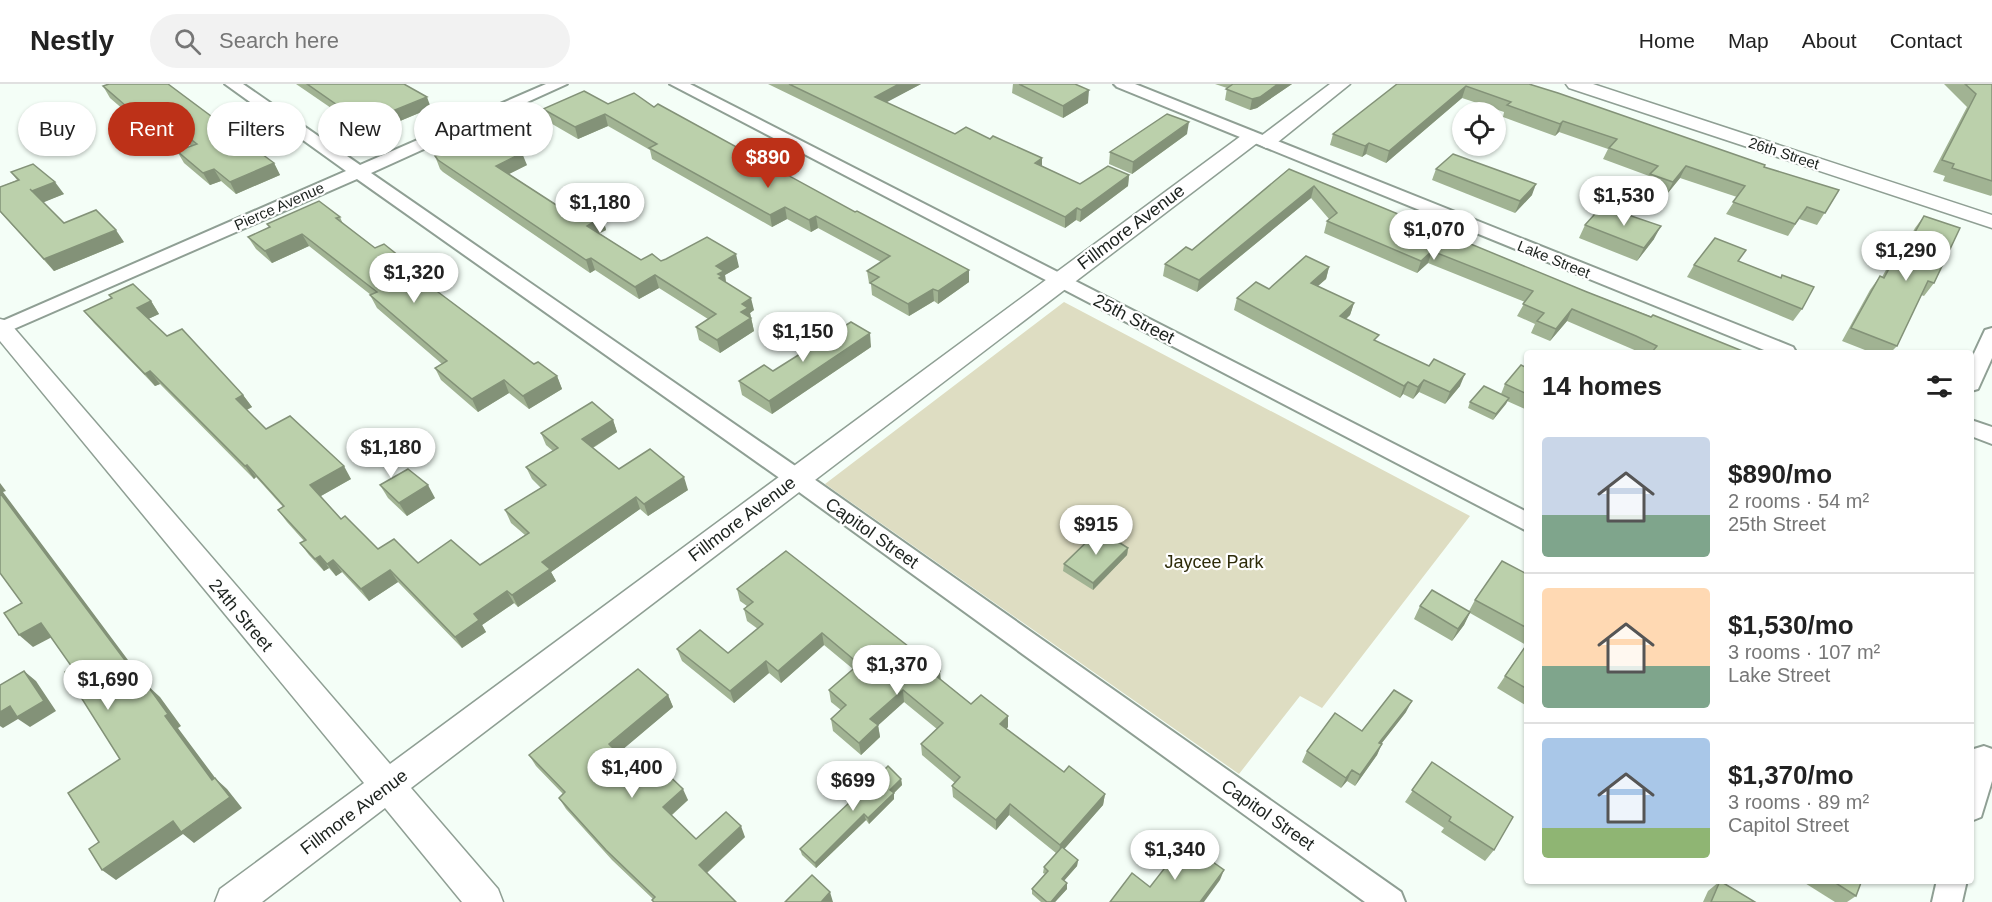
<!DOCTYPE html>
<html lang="en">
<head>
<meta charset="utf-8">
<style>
  :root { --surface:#fff; --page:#f2f2f2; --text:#222; --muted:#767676; --line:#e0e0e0; --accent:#bd3118 }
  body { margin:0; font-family:Helvetica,sans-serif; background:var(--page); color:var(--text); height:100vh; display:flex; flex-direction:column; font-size:22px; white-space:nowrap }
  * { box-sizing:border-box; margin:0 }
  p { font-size:20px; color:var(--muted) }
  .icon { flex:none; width:33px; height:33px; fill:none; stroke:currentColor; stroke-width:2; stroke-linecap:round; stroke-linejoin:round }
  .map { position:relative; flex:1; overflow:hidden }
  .drawer { position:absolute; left:1524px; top:266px; width:450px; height:534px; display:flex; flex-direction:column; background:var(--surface); border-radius:6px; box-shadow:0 2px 4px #0004 }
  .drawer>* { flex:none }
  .top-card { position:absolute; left:18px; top:18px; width:570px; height:54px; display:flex; gap:12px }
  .fabs { position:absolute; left:1452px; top:18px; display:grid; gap:12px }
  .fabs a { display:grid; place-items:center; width:54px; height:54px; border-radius:50%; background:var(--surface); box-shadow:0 2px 4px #0004; font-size:30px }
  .price { position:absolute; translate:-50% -51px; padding:0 14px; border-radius:21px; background:#fff; color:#222; font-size:20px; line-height:39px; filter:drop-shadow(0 2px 3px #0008) }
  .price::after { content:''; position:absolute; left:50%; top:36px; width:18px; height:14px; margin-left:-9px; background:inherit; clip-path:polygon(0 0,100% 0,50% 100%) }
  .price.on { background:var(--accent); color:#fff }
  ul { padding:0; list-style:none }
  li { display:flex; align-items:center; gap:18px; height:150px; padding:0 18px }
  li+li { border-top:2px solid var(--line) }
  li span { display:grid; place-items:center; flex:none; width:168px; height:120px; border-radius:6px; color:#555 }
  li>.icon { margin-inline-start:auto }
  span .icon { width:72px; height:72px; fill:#fffc; stroke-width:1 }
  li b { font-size:26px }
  h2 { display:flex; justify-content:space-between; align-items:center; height:72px; padding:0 18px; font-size:26px }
  .pill { padding:0 21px; border-radius:27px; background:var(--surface); box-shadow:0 2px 4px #0004; font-size:21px; line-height:54px }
  .pill.on { background:var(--accent); color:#fff }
  header { display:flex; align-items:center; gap:36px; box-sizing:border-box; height:84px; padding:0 30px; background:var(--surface); border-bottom:2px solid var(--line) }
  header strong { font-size:28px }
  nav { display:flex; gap:33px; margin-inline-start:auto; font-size:21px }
  .search { width:420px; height:54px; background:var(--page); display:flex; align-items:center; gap:15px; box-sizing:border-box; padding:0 21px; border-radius:33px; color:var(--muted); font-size:22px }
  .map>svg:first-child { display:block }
  .green { fill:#deddc2 }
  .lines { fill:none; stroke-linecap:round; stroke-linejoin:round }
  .minor-casing { stroke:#8f9f94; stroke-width:4 }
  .tertiary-casing { stroke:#8f9f94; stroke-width:3 }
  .minor { fill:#fff; fill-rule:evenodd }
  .tertiary { fill:#fff; fill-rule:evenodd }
  .wall { fill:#a1b393 }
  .shaded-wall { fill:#839278 }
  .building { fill:#bbd0ab; stroke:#839278; stroke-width:1.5 }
  .labels { text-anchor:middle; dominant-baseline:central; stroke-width:4.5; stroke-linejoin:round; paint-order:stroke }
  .far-street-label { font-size:15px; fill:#1c221e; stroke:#fff }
  .street-label { font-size:18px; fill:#1c221e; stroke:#fff }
  .park-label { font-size:18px; fill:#2e2c0a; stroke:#fff }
</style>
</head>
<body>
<header>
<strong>Nestly</strong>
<div class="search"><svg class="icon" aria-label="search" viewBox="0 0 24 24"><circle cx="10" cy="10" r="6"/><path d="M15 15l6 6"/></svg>Search here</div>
<nav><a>Home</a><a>Map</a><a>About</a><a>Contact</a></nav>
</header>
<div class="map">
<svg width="1992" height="818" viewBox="0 0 1992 818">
  <rect width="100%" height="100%" fill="#f4fef7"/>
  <!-- green -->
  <path class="green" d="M1064 218 1470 432 1322 624 1300 612 1239 690 825 400Z"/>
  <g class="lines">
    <!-- minor casing -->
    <g class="minor-casing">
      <g id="minor">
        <path d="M225 0H243L360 81 546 0H567L371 89 804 388 1401 808 1405 818H1365L788 400 357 95 0 251V238L346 87Z"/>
        <path d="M670 0H690L1527 428V447Z"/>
        <path d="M1114 0H1135L1793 263 1796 268H1769L1117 3Z"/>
        <path d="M1992 244V274L1978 305 1971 307V276L1985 246Z"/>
        <path d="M1971 336 1992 343V360L1971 352Z"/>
        <path d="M1984 662 1992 665V697L1981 733 1971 737V673L1974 665Z"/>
        <path d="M1937 796H1967L1962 818H1932Z"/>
      </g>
    </g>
    <!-- tertiary casing -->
    <g class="tertiary-casing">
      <g id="tertiary">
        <path d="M1330 0H1350L1273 62 1266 64 1257 59 411 704 498 805 503 818H462L385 724 262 818H215L220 805 364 699 0 257V235L8 237 390 680 1245 49 1252 47 1261 52Z"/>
        <path d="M1566 0H1593L1992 131V144L1569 4Z"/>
      </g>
    </g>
    <!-- minor -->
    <use href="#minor" class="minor"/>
    <!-- tertiary -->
    <use href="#tertiary" class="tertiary"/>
  </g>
  <!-- wall -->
  <g class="wall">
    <path d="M296 0H404L431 24 369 50Z"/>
    <path d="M768 0H921L886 18 955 50 1042 82 1080 100 1129 91 1128 102 1080 138 1076 136 1065 144Z"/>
    <path d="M1013 0H1075L1088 19 1063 34 1012 9Z"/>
    <path d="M1215 0H1292L1257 24 1250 26 1225 16 1227 4Z"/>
    <path d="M1397 0H1529L1764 83 1839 106 1817 141 1799 135 1788 152 1726 130 1737 113 1680 94 1667 110 1645 102 1649 92 1603 75 1608 65 1559 48 1555 52 1503 33 1504 28 1462 14 1386 79 1366 70 1362 73 1330 61 1333 50Z"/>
    <path d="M1944 0H1992V111L1991 112 1943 97 1945 92 1933 88 1967 23Z"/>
    <path d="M103 2 274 79 280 91 236 110 221 97 210 101 184 79 177 67 191 62 155 34 140 40 110 14Z"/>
    <path d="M608 20 654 23 855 128 969 186V198L938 220 934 217 909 232 872 211 871 200 869 199 867 187 881 178 818 144 811 148 787 135 772 143 652 75 650 66 608 42 578 55 547 37 543 25Z"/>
    <path d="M1187 50 1132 90 1109 80 1110 68Z"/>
    <path d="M440 65 527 81 509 90 564 126 602 131 606 146 599 149 641 176 661 177 739 183 725 191 726 199 754 226 750 229 754 247 720 269 699 256 696 243 708 235 659 204 639 215 595 186 590 189 443 88 440 85 435 72 442 69Z"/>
    <path d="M1289 85 1587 208 1745 268H1639L1567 237 1550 257 1531 249 1535 240 1517 232 1525 218 1428 179 1417 189 1324 149 1327 137 1329 135 1311 114 1197 208 1163 192 1165 180 1192 166Z"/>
    <path d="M1436 85 1532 111 1515 129 1432 96Z"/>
    <path d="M11 88 64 110 43 118 64 139 124 158 54 187 0 128V103L17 96Z"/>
    <path d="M1924 132 1934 199 1924 212 1921 211 1897 262 1891 268H1870L1842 257 1870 206 1880 192 1882 193 1891 177 1900 164 1904 165 1915 144Z"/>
    <path d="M340 133 343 140 375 164 434 200 438 208 534 280 557 292 562 305 529 325 509 309 478 328 441 296 435 284 442 280 377 224 370 211H371L309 162 272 179 256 165 248 153 269 143 267 140Z"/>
    <path d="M1585 141 1654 155 1637 177 1579 154Z"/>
    <path d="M1739 178 1802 225 1793 237 1687 193 1694 181Z"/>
    <path d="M1329 183 1326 195 1317 202 1354 219 1350 231 1346 235 1377 258 1460 302 1445 320 1419 308 1413 315 1403 310 1400 314 1234 226 1237 214 1269 205Z"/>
    <path d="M151 217 159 230 148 235 167 252 243 311 252 323 247 326 266 345 351 395 321 412 341 435 378 465 418 479 480 481 525 451 511 439 505 426 541 404 532 395 526 383 553 367 546 361 541 349 613 336 617 348 593 364 619 385 688 406 648 432 640 425 551 488 556 497 518 523 514 519 482 541 486 548 462 564 398 498 369 517 342 488 336 492 329 484 324 487 309 471 300 459 304 457 287 438 278 426 283 423 256 393 254 395 160 300 155 302 94 239 84 227Z"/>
    <path d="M871 263 772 330 742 311 739 297 773 287Z"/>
    <path d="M1527 284V326L1507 317 1493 336 1468 324 1470 318 1501 310 1505 300Z"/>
    <path d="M380 401 435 414 407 432 388 414Z"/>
    <path d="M1128 464 1127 471 1093 506 1063 487 1064 480Z"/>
    <path d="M1527 490V622L1497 604 1526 561 1470 529 1464 541 1452 557 1414 535 1420 522 1469 527 1475 516Z"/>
    <path d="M737 505 941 596 971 620 1008 632V643L1006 645 1064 688 1105 710 1103 721 1064 765 1078 776 1077 782 1064 797 1067 799V805L1055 818H1041L1032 810V805L1045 790 1043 789 1044 783 1056 769 1009 731 996 746 953 713 952 702 955 699 922 671 921 660 937 645 904 618 878 641 880 653 861 671 833 647 831 635 841 626 831 618 829 606 853 585 824 561 781 599 769 589 734 619 682 577 677 565 728 569 758 545 747 537 744 525 747 522 740 517Z"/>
    <path d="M668 611 673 623 618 669 642 693 688 716 671 732 696 755 745 753 707 789 736 818H653L652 816 653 815 612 776 566 725 559 714 563 710 536 682 529 671Z"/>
    <path d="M1406 628 1381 660 1377 671 1355 702 1347 697 1341 704 1302 678 1307 667 1362 647Z"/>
    <path d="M1432 678 1494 766 1485 777 1441 748 1444 744 1405 718Z"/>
    <path d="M876 694 901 695 902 701 894 709V715L869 740 866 736 816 784 802 771 800 765 848 720 847 714Z"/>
    <path d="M1800 796H1862L1856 812 1847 818H1835Z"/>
    <path d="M1720 797 1755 818H1703L1708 807Z"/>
  </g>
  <!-- shaded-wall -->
  <g class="shaded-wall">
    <path d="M899 0H921L876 24 875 13Z"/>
    <path d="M1278 0H1292L1257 24 1250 26 1252 15Z"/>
    <path d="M1466 2 1462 14 1386 79 1389 67Z"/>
    <path d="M1089 6 1088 19 1063 34V22Z"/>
    <path d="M427 13 431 24 369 50 363 39Z"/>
    <path d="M148 23 155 34 140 40 133 28Z"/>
    <path d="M605 30 608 42 578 55 575 43Z"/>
    <path d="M1563 37 1559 48 1555 52 1560 40Z"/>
    <path d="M1189 38 1187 50 1132 90 1133 78Z"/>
    <path d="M1369 59 1366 70 1362 73 1365 62Z"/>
    <path d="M522 69 527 81 501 94 496 82Z"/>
    <path d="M1042 74V86L1035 79Z"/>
    <path d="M274 79 280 91 236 110 230 98Z"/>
    <path d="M1686 82 1680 94 1667 110 1673 98Z"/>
    <path d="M214 85 221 97 210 101 203 89Z"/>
    <path d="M1129 91 1128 102 1080 138 1081 126Z"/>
    <path d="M55 98 64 110 42 119 32 107Z"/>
    <path d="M1536 100 1532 111 1515 129 1520 117Z"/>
    <path d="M1314 102 1311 114 1197 208 1199 196Z"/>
    <path d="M785 123 787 135 772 143 770 131Z"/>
    <path d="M1077 124 1076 136 1065 144V133Z"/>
    <path d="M602 131 606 146 591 154 587 142Z"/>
    <path d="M816 132 818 144 811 148 809 136Z"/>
    <path d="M1661 142 1654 155 1637 177 1644 164Z"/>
    <path d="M116 146 124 158 54 187 44 175Z"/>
    <path d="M302 150 309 162 272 179 265 167Z"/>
    <path d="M1432 167 1428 179 1417 189 1421 177Z"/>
    <path d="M736 170 739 183 725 191 726 199 722 207 716 182Z"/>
    <path d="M591 174 595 186 590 189 586 176Z"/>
    <path d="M1329 183 1326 195 1308 211 1311 199Z"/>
    <path d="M969 186V198L938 220V207Z"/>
    <path d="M655 191 659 204 639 215 635 203Z"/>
    <path d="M434 200 440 212 430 202Z"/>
    <path d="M933 205 934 217 909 232 908 220Z"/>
    <path d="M751 214 754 226 750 229 754 247 720 269 717 256 741 228 742 220Z"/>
    <path d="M151 217 159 230 146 236 137 224Z"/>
    <path d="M1354 219 1350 231 1336 244 1340 232Z"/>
    <path d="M1572 225 1567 237 1550 257 1556 245Z"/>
    <path d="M870 249 871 263 772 330 769 317Z"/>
    <path d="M150 287 160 300 155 302 145 290Z"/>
    <path d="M1465 290 1460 302 1445 320 1450 308Z"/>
    <path d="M557 292 562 305 529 325 523 312Z"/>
    <path d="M504 296 509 309 478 328 472 315Z"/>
    <path d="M1424 296 1419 308 1413 315 1418 303Z"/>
    <path d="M1408 298 1403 310 1400 314 1404 302Z"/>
    <path d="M243 311 252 323 244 327 236 315Z"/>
    <path d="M1509 314 1506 320 1493 336 1496 330Z"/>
    <path d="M613 336 617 348 587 367 582 355Z"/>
    <path d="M247 381 256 393 254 395 245 382Z"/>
    <path d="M344 382 351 395 319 413 310 401Z"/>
    <path d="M684 393 688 406 648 432 644 420Z"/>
    <path d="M0 399 6 407 3 408 157 615 145 603 0 409Z"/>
    <path d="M428 401 435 414 407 432 399 419Z"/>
    <path d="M636 413 640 425 551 488 556 497 518 523 512 511 542 478Z"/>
    <path d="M1128 464 1127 471 1093 506V499Z"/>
    <path d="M320 472 329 484 324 487 315 475Z"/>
    <path d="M333 476 342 488 336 492 327 480Z"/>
    <path d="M390 486 398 498 369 517 361 505Z"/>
    <path d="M507 507 514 519 482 541 486 548 462 564 455 553 474 530Z"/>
    <path d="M1470 528 1464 541 1452 557 1458 545Z"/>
    <path d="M41 539 54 552 33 563 19 551Z"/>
    <path d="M822 549 824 561 781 599 778 587Z"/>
    <path d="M766 577 769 589 734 619 730 607Z"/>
    <path d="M24 587 36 597 56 627 30 643 18 635 3 644 0 642V628Z"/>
    <path d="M940 587 941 598 935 591Z"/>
    <path d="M147 601 160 613 181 642 178 644 216 695 227 705 242 724 194 759 183 750 116 796 102 786 165 632Z"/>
    <path d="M903 606 904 618 872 647 870 635Z"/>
    <path d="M668 611 673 623 615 672 609 660Z"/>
    <path d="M1412 617 1406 628 1374 669 1379 659Z"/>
    <path d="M1008 632V643L1000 651V640Z"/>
    <path d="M878 641 880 653 861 671 859 659Z"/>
    <path d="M1382 660 1377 671 1355 702 1360 691Z"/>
    <path d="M1352 686 1347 697 1341 704 1346 694Z"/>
    <path d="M901 695 902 701 891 712 890 706Z"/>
    <path d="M683 705 688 716 668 734 663 723Z"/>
    <path d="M894 709V715L869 740 868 734Z"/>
    <path d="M1105 710 1103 721 1059 771 1060 761Z"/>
    <path d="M1010 720 1009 731 996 746V736Z"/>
    <path d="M864 730 866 736 816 784 815 779Z"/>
    <path d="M741 742 745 753 704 791 699 781Z"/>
    <path d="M1078 776 1077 782 1061 800 1062 795Z"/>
    <path d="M1224 786 1220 796 1204 818H1200Z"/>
    <path d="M1067 799V805L1055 818H1051Z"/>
    <path d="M830 808 833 818H823L822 817Z"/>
  </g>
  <!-- building -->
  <g class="building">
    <path d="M109 0H168L274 79 230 98 214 85 203 89 177 67 197 60 148 23 133 28 103 2Z"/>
    <path d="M307 0H404L427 13 363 39Z"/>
    <path d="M789 0H899L875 13 955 50 966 43 990 55 993 52 1042 74 1035 79 1080 100 1108 82 1129 91 1081 126 1077 124 1065 133Z"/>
    <path d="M1019 0H1075L1089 6 1063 22Z"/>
    <path d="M1233 0H1278L1260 13 1252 15 1226 5Z"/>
    <path d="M1397 0H1529L1558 9 1765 81 1764 83 1839 106 1825 129 1807 123 1795 140 1733 118 1745 102 1686 82 1673 98 1650 90 1658 82 1609 64 1617 55 1563 37 1560 40 1507 21 1511 18 1466 2 1389 67 1369 59 1365 62 1333 50Z"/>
    <path d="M1965 0H1992V97L1952 84 1954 80 1942 76 1976 10Z"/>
    <path d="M584 7 608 20 634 9 654 23 658 20 855 128 857 127 969 186 938 207 933 205 908 220 870 199 879 193 867 187 890 172 816 132 809 136 785 123 770 131 649 64 657 60 605 30 575 43 543 25Z"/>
    <path d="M1167 30 1189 38 1133 78 1110 68Z"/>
    <path d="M481 44 522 69 496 82 564 126 580 117 602 131 600 132 602 133 587 142 641 176 652 170 661 177 666 175 707 153 736 170 716 182 724 187 718 190 722 192 719 194 751 214 742 220 748 224 741 228 751 234 717 256 696 243 716 230 655 191 635 203 591 174 586 176 438 76 435 72 445 68 440 65Z"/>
    <path d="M1453 70 1536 100 1520 117 1436 85Z"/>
    <path d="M33 80 55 98 32 107 30 105 64 139 96 126 116 146 44 175 0 127V103L19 96 11 88Z"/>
    <path d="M1289 85 1587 208 1651 233 1653 231 1745 268H1652L1657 262 1636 252 1572 225 1556 245 1537 237 1544 229 1523 220 1533 207 1432 167 1421 177 1327 137 1337 129 1314 102 1199 196 1165 180 1186 163 1192 166Z"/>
    <path d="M319 117 340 133 336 134 375 164 384 160 434 200 430 202 534 280 538 278 557 292 523 312 504 296 472 315 435 284 447 277 370 211 377 208 302 150 265 167 248 153 270 143 267 140Z"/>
    <path d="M1602 122 1661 142 1644 164 1585 141Z"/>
    <path d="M1924 132 1960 144 1934 199 1928 197 1897 262 1851 244 1880 192 1884 194 1900 164 1905 166Z"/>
    <path d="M1715 154 1746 166 1738 177 1781 194 1782 191 1814 203 1802 225 1694 181Z"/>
    <path d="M1306 172 1329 183 1311 199 1354 219 1340 232 1379 251 1374 256 1429 282 1434 275 1465 290 1450 308 1424 296 1418 303 1408 298 1404 302 1237 214 1256 198 1269 205Z"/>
    <path d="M133 200 151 217 137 224 167 252 182 245 243 311 236 315 266 345 290 332 344 382 310 401 341 435 345 432 378 465 394 455 418 479 451 456 480 481 529 449 505 426 546 401 526 383 558 364 541 349 592 318 613 336 582 355 619 385 650 365 684 393 644 420 636 413 542 478 550 485 512 511 507 507 474 530 479 536 455 553 390 486 361 505 333 476 327 480 320 472 315 475 300 459 306 456 278 426 284 422 247 381 245 382 150 287 145 290 84 227 112 214 109 211Z"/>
    <path d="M851 238 870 249 769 317 739 297 764 281 773 287Z"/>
    <path d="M1521 281 1527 284V310L1505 300Z"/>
    <path d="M1484 302 1509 314 1496 330 1470 318Z"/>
    <path d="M408 385 428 401 399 419 380 401Z"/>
    <path d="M0 409 145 603 147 601 168 630 165 632 212 696 215 694 230 713 181 748 173 737 102 786 89 765 99 758 68 709 120 675 65 588 72 583 41 539 19 551 4 529 22 519 0 489Z"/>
    <path d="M1099 446 1128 464 1093 499 1064 480Z"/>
    <path d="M786 467 940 587 935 591 971 620 981 611 1008 632 1000 640 1064 688 1069 682 1105 710 1060 761 1010 720 996 736 952 702 960 693 921 660 943 639 903 606 870 635 878 641 859 659 831 635 846 621 829 606 859 580 822 549 778 587 766 577 730 607 677 565 700 546 728 569 763 540 744 525 753 518 737 505Z"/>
    <path d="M1502 477 1527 490V544L1475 516Z"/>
    <path d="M1432 506 1470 528 1458 545 1420 522Z"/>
    <path d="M1527 560V605L1505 592Z"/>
    <path d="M638 585 668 611 609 660 642 693 657 680 683 705 663 723 696 755 726 728 741 742 699 781 736 818H654L652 816 655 813 606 766 559 714 565 708 529 671Z"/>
    <path d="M24 587 44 617 17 633 10 622 0 628V601Z"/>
    <path d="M1394 606 1412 617 1379 659 1382 660 1360 691 1352 686 1346 694 1307 667 1335 629 1362 647Z"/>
    <path d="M1432 678 1513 733 1494 766 1449 737 1451 733 1412 706Z"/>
    <path d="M888 682 901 695 890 706 894 709 868 734 864 730 815 779 800 765 850 718 847 714 872 690 876 694Z"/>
    <path d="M1185 758 1224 786 1200 818H1110L1132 789 1150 803Z"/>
    <path d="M1062 763 1078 776 1062 795 1067 799 1051 818H1047L1032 805 1048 787 1044 783Z"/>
    <path d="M812 791 830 808 822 817 824 818H785Z"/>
    <path d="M1831 796H1862L1856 812Z"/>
    <path d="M1720 797 1755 818H1711Z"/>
  </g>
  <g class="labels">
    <!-- far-street labels -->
    <g class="far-street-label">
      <text transform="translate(1784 69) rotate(18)">26th Street</text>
      <text transform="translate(279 122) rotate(-24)">Pierce Avenue</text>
      <text transform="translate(1554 175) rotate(22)">Lake Street</text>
    </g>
    <!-- street labels -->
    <g class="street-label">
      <text transform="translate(1131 143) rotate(-37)">Fillmore Avenue</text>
      <text transform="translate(1134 235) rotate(27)">25th Street</text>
      <text transform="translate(742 435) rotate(-37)">Fillmore Avenue</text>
      <text transform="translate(872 449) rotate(35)">Capitol Street</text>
      <text transform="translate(241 531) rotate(50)">24th Street</text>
      <text transform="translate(354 728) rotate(-37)">Fillmore Avenue</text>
      <text transform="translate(1268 731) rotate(35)">Capitol Street</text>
    </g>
    <!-- park labels -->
    <g class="park-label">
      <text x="1214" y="478">Jaycee Park</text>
    </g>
  </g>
</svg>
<div class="fabs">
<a><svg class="icon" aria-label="locate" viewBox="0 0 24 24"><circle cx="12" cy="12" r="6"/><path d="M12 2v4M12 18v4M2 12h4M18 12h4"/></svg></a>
</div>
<b class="price on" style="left:768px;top:105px">$890</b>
<b class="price" style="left:1624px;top:143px">$1,530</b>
<b class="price" style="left:600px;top:150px">$1,180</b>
<b class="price" style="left:1434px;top:177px">$1,070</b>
<b class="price" style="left:1906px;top:198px">$1,290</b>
<b class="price" style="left:414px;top:220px">$1,320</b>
<b class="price" style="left:803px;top:279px">$1,150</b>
<b class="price" style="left:391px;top:395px">$1,180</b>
<b class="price" style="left:1096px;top:472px">$915</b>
<b class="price" style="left:897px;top:612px">$1,370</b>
<b class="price" style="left:108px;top:627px">$1,690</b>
<b class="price" style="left:632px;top:715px">$1,400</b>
<b class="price" style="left:853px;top:728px">$699</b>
<b class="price" style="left:1175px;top:797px">$1,340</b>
<div class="top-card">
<a class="pill">Buy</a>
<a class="pill on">Rent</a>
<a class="pill">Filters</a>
<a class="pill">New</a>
<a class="pill">Apartment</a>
</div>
<section class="drawer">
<h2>14 homes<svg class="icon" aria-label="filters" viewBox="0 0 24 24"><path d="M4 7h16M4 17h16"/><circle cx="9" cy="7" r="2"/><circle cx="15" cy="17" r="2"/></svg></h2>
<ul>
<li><span style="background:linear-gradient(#c9d6e8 65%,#7fa58c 0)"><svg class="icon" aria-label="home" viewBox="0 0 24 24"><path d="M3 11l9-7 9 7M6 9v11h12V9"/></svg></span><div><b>$890/mo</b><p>2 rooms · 54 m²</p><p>25th Street</p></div></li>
<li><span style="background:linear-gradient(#ffd9b3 65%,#7fa58c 0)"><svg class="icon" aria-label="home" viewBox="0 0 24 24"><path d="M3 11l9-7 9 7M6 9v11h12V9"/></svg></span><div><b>$1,530/mo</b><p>3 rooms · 107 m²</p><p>Lake Street</p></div></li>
<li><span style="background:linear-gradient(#a9c7e8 75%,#8fb573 0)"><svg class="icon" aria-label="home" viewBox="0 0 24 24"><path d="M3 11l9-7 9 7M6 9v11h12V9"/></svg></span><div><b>$1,370/mo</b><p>3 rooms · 89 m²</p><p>Capitol Street</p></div></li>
</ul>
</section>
</div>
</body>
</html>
